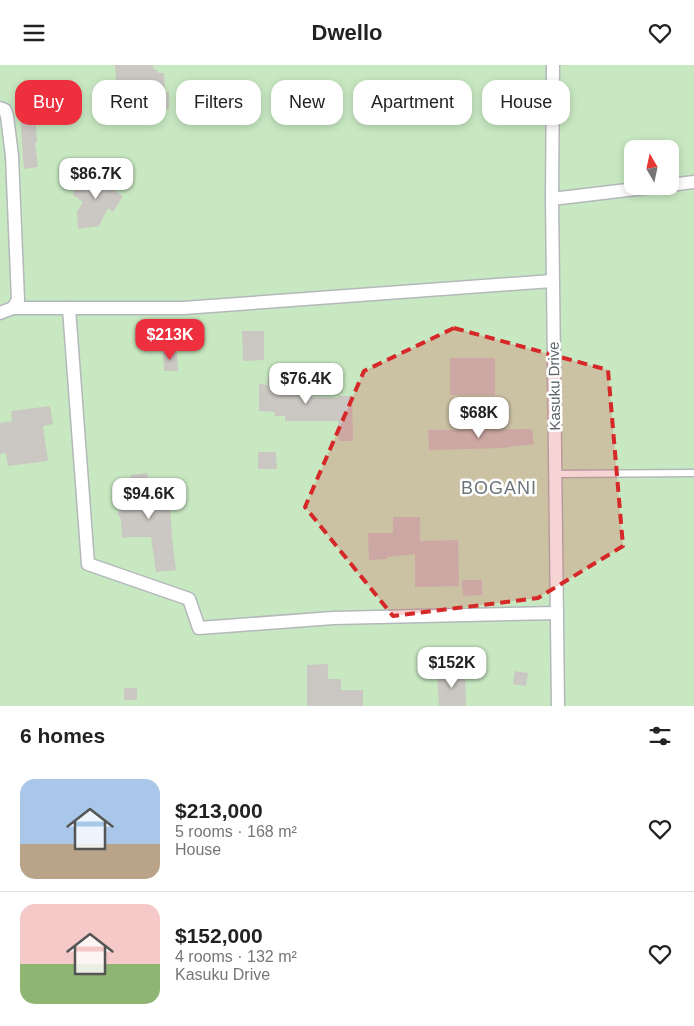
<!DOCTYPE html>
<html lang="en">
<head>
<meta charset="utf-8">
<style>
  :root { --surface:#fff; --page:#f2f2f2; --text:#222; --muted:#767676; --line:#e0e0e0; --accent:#ed2f3e }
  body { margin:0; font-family:Helvetica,sans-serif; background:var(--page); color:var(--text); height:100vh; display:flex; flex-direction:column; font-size:19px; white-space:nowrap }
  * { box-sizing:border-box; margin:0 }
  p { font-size:16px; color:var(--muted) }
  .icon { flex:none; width:28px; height:28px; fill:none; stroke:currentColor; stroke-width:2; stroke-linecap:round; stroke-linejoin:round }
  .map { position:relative; height:641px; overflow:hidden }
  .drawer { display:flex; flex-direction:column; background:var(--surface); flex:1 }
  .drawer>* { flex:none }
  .banner { position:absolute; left:15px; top:15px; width:665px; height:45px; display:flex; gap:10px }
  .needle { width:32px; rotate:351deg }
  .controls { position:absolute; left:624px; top:75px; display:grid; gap:10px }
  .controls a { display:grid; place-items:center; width:55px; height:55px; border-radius:10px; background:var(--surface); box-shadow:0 2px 8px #0003; font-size:25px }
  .price { position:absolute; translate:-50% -42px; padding:0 11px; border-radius:10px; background:#fff; color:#222; font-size:16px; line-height:32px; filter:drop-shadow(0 1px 2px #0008) }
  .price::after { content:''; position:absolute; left:50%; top:30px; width:15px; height:11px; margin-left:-8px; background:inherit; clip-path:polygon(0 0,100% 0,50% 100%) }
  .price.on { background:var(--accent); color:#fff }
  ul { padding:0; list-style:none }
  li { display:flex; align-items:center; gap:15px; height:125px; padding:0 20px }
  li+li { border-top:1px solid var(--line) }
  li span { display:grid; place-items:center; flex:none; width:140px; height:100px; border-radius:15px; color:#555 }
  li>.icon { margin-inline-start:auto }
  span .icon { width:60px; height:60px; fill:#fffc; stroke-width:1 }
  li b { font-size:21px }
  h2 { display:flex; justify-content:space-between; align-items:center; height:60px; padding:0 20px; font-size:21px }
  .pill { padding:0 18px; border-radius:15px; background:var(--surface); box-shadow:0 2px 8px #0003; font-size:18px; line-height:45px }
  .pill.on { background:var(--accent); color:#fff }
  header { display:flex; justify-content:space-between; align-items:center; height:65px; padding:0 20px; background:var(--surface); font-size:22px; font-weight:600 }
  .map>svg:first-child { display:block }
  .green { fill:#c8e8c2; fill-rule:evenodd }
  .building { fill:#cbc7c2 }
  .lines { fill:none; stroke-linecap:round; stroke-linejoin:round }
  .service-casing { stroke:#b3b8bb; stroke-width:9 }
  .minor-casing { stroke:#b3b8bb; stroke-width:15 }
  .service { stroke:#fff; stroke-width:6 }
  .minor { stroke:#fff; stroke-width:12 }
  .marked { fill:#d62828; fill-opacity:0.2; stroke:#d62828; stroke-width:4; stroke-dasharray:10 6; stroke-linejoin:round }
  .labels { text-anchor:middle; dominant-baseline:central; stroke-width:5; stroke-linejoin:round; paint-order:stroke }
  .street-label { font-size:15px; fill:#5d6367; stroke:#fff }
  .quarter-label { font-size:18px; letter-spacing:1px; fill:#6e7579; stroke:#fff }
</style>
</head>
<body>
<header><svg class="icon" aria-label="menu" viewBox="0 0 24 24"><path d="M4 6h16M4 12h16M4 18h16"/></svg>Dwello<svg class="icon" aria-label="heart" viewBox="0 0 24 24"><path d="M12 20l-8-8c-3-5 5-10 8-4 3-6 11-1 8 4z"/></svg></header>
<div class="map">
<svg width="694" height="641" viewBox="0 0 694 641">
  <rect width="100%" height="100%" fill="#f0ece6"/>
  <!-- green -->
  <path class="green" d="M0 0H694V641H0ZM632 84H670V121H632Z"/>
  <!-- building -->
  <g class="building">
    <path d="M115 0H153L154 5H157L158 8H164L165 27H169V44L159 45V53L126 54V38L118 39Z"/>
    <path d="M20 44H35L37 77 35 78 38 102 24 104 23 92Z"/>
    <path d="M106 106 111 117 117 119 115 126 123 131 113 147 108 143 99 161 78 164 77 147 83 137 73 130 77 119 86 122 91 111Z"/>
    <path d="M242 266H264V295L243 296Z"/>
    <path d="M163 287H177L178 306H164Z"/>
    <rect x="450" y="293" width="45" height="37"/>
    <path d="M268 313 303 314V332L338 333V331H352L353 376H339L338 356H285V351H275V347L259 346V319L268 320Z"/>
    <path d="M50 341 53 359 43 361 48 396 8 401 6 388 0 389V358L12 356 11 346Z"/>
    <path d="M532 364 534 379 507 382V383L429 385 428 365Z"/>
    <path d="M258 387H276L277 404H258Z"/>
    <path d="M147 408 150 426 169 423 172 472 176 505 156 507 151 472H129L122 473 121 455 118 449 120 444 118 429 133 426 131 410Z"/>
    <path d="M393 452H420V476L458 475 459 521 415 522V489L387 492V494L369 495 368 468H393Z"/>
    <path d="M462 515H482V530L463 531Z"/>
    <path d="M328 599V614H341V625H363V641H307V600Z"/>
    <path d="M515 606 528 608 526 621 513 619Z"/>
    <path d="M465 607 466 641H439L437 609Z"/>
    <rect x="124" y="623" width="13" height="12"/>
  </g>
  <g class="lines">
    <!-- service casing -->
    <g class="service-casing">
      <path id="service" d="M554 409 694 408"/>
    </g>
    <!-- minor casing -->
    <g class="minor-casing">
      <g id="minor">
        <path d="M553 0 552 134 558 641"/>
        <path d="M0 43 5 45 7 51 12 91 18 235 13 243 0 248"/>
        <path d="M670 120 694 117"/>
        <path d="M552 134 661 121"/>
        <path d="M13 243H183L552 216"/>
        <path d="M69 243 88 499 189 534 199 563 333 553 557 548"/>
      </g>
    </g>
    <!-- service -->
    <use href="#service" class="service"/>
    <!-- minor -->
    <use href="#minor" class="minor"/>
  </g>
  <!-- marked area -->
  <path class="marked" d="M454 263 608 305 623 481 538 533 393 551 305 442 364 306Z"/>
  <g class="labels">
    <!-- street labels -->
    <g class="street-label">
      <text transform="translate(554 321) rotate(-91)">Kasuku Drive</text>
    </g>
    <!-- quarter labels -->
    <g class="quarter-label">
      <text x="499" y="423">BOGANI</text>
    </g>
  </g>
</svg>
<div class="controls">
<a><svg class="needle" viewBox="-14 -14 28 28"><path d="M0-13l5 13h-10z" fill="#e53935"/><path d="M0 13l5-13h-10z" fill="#767676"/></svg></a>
</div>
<b class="price" style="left:96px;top:135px">$86.7K</b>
<b class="price on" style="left:170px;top:296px">$213K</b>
<b class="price" style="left:306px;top:340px">$76.4K</b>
<b class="price" style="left:479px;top:374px">$68K</b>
<b class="price" style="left:149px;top:455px">$94.6K</b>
<b class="price" style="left:452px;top:624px">$152K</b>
<div class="banner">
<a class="pill on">Buy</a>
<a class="pill">Rent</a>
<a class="pill">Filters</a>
<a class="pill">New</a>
<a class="pill">Apartment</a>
<a class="pill">House</a>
</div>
</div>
<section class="drawer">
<h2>6 homes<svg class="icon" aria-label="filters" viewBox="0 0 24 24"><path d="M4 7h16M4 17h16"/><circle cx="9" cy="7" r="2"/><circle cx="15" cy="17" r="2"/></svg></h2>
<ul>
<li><span style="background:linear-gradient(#a9c7e8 65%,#b9a48a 0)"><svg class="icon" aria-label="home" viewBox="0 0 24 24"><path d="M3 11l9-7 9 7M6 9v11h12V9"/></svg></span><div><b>$213,000</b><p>5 rooms · 168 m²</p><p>House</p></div><svg class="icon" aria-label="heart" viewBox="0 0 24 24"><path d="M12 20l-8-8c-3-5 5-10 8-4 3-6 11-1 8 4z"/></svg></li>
<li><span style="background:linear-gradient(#f6c9c9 60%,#8fb573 0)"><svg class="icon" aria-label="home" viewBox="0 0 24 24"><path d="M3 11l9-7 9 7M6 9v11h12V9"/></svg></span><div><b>$152,000</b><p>4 rooms · 132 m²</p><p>Kasuku Drive</p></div><svg class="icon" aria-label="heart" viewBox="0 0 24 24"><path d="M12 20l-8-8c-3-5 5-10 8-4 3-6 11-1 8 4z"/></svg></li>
</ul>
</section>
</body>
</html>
